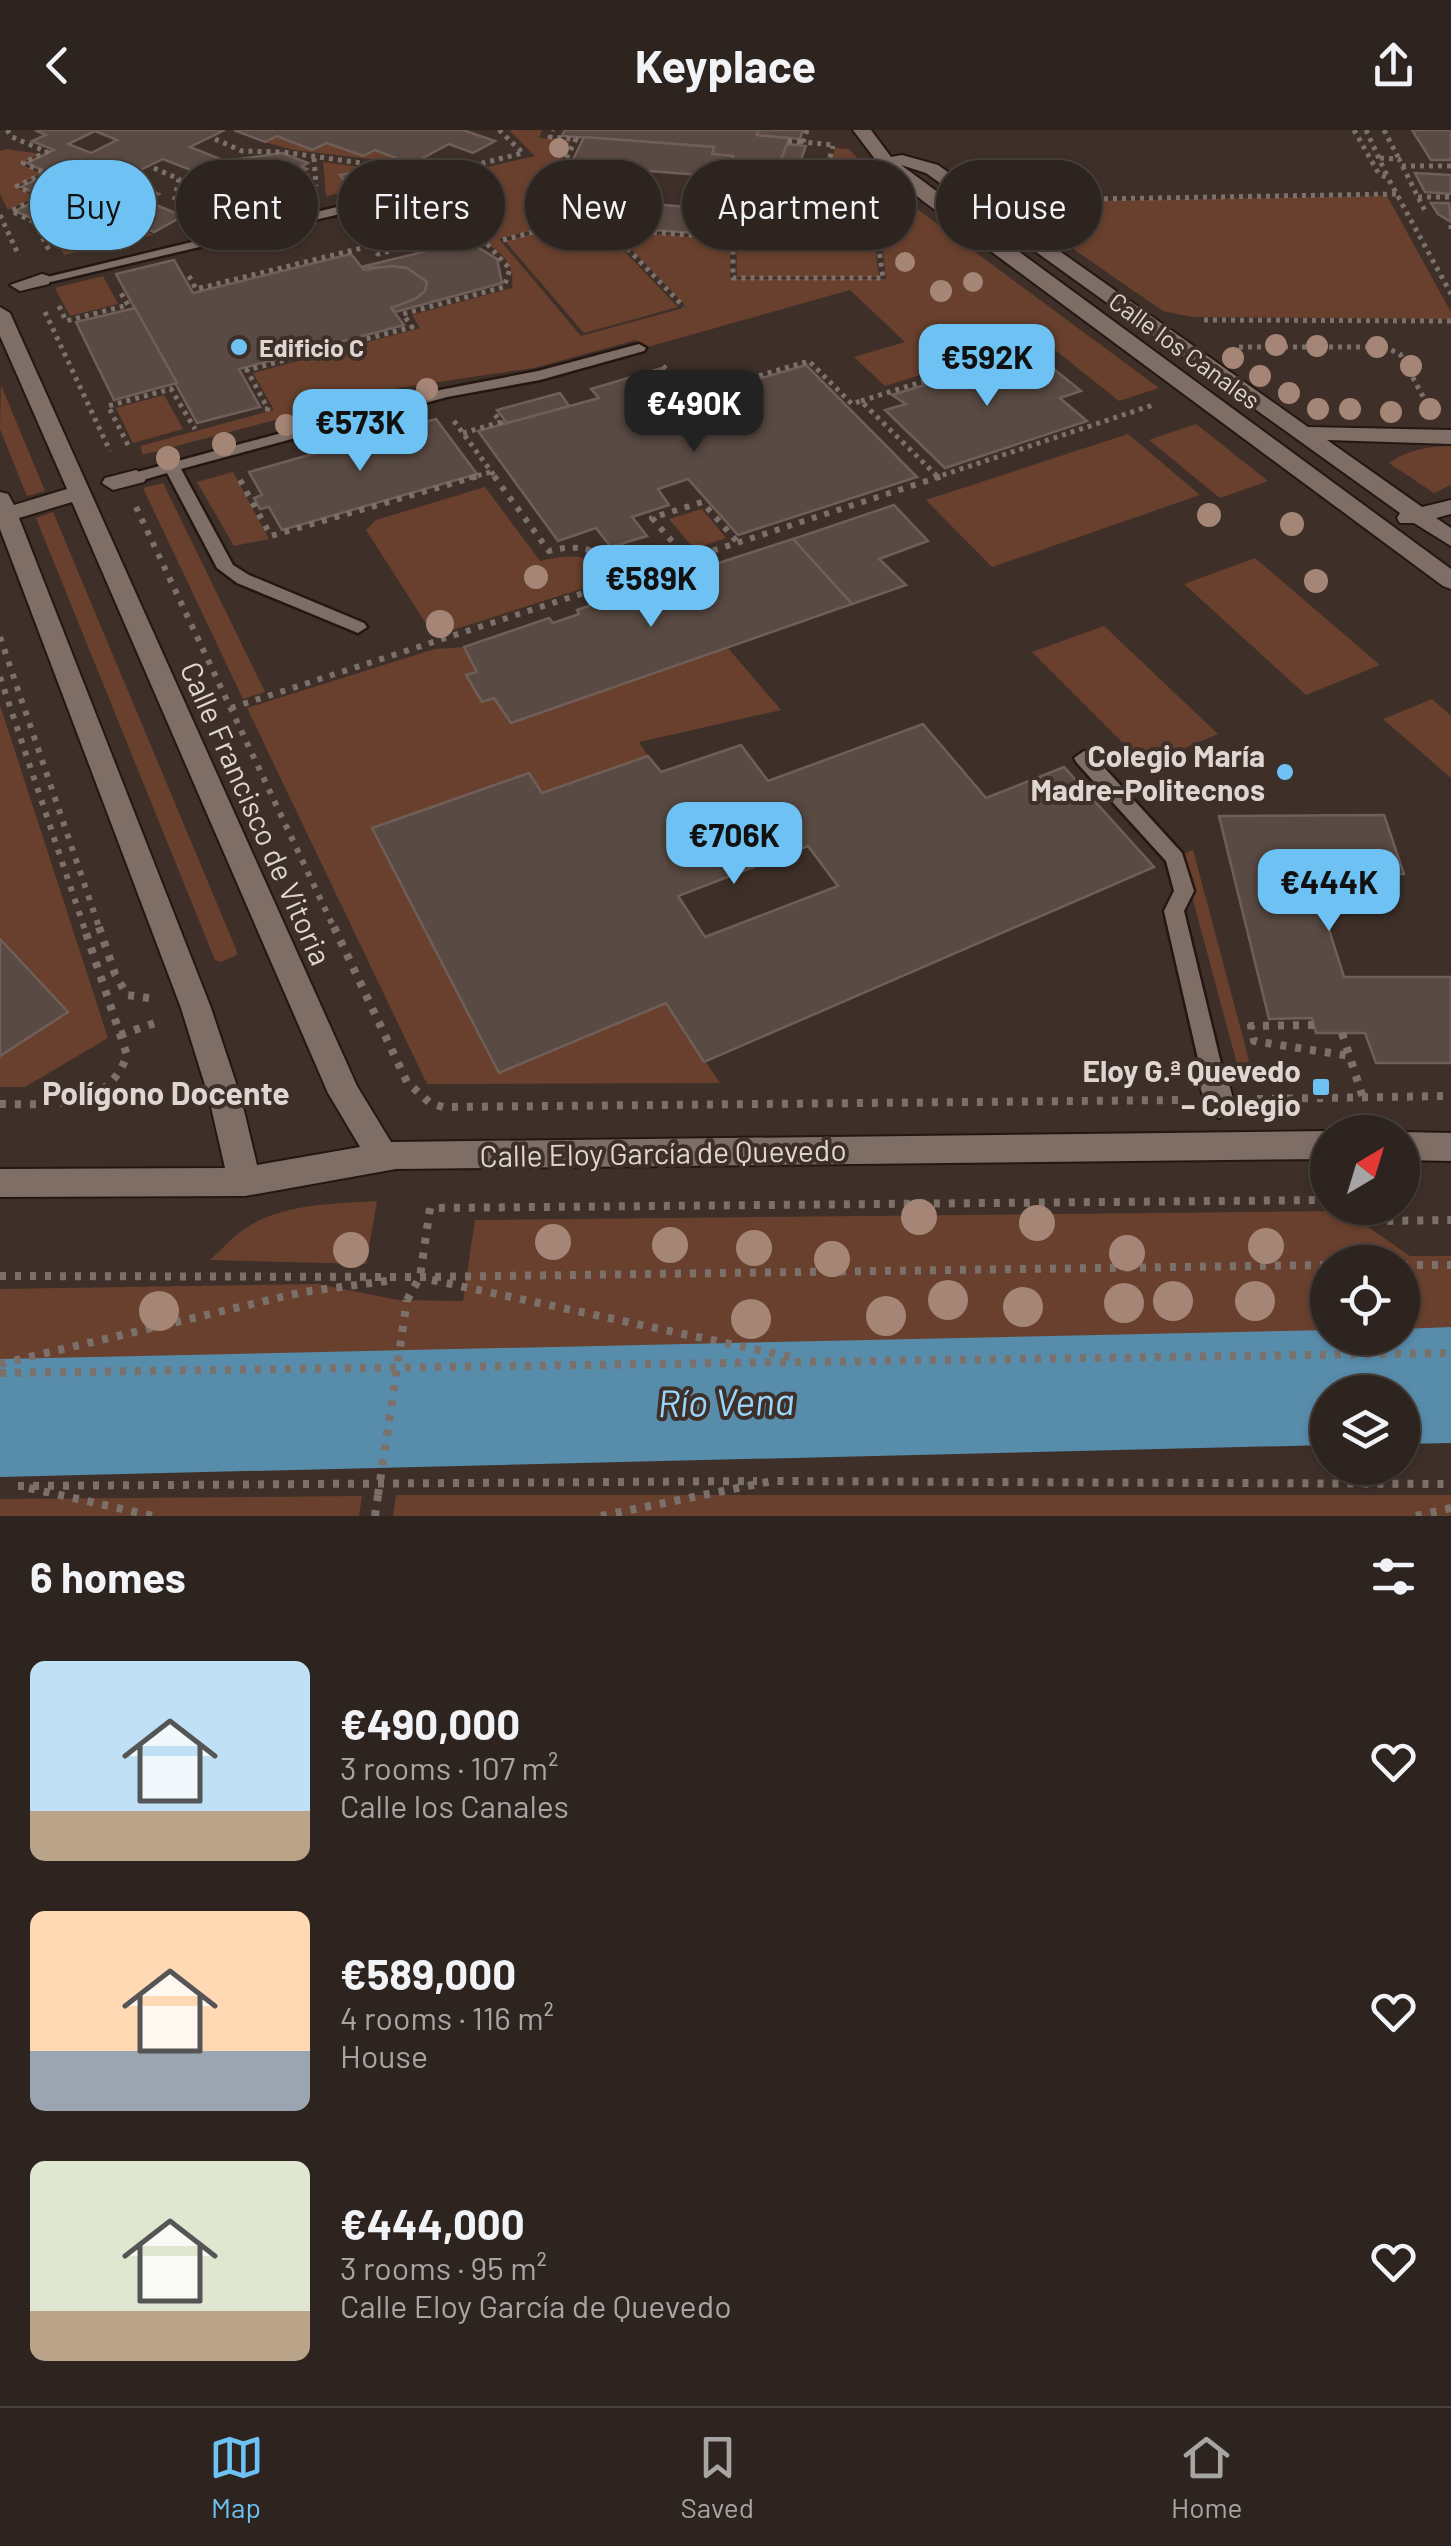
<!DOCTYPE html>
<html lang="en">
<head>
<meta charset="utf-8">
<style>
  :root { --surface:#2e241f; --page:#3a302c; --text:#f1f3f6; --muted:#a7a4a4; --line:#49413d; --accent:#6dc2f3 }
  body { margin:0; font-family:Barlow,sans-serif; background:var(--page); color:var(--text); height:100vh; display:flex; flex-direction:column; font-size:38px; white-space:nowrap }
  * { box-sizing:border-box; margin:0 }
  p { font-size:32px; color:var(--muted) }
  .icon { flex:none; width:55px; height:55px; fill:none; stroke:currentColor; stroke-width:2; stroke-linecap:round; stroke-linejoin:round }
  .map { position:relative; height:1386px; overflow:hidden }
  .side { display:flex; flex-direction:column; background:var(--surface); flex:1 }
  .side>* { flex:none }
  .banner { position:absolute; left:30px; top:30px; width:1392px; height:90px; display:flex; gap:20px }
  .needle { width:65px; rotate:38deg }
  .tools { position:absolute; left:1310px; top:985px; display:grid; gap:20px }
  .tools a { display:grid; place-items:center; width:110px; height:110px; border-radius:50%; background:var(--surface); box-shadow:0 2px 8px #0004,0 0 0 2px var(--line); font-size:50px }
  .price { position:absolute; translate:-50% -85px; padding:0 22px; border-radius:20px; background:var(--accent); color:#111; font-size:32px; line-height:65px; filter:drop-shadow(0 2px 5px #0008) }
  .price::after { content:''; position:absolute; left:50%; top:60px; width:30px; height:22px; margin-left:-15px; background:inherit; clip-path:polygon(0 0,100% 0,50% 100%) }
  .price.active { background:#222; color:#fff }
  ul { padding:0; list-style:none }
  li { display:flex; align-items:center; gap:30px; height:250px; padding:0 30px }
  li span { display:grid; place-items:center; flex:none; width:280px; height:200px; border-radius:15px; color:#555 }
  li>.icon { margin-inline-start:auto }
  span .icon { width:120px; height:120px; fill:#fffc; stroke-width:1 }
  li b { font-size:42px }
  h2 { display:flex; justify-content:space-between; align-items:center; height:120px; padding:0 30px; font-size:42px }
  .tag { padding:0 35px; border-radius:45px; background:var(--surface); box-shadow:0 2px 8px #0004,0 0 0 2px var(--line); font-size:35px; line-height:90px }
  .tag.active { background:var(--accent); color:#111 }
  header { display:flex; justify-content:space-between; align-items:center; height:130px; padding:0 30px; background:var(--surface); font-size:45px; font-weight:700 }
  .dock { display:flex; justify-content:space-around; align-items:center; height:140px; border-top:2px solid var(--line); background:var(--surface); font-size:28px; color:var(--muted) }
  .dock a { display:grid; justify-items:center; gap:5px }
  .dock .active { color:var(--accent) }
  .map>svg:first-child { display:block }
  .green { fill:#69402d; fill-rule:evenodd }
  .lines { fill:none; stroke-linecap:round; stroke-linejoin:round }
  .river { fill:#578caa; fill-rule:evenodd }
  .building { fill:#594a43; stroke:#6f5f58; stroke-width:2.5; fill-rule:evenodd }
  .service-casing { stroke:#241712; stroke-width:5 }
  .minor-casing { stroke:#241712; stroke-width:4 }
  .path-far2 { stroke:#7c706a; stroke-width:5; stroke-dasharray:4 5; stroke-linecap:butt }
  .path-far1 { stroke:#7c706a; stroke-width:6; stroke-dasharray:5 8; stroke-linecap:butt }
  .path { stroke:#7c706a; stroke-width:8; stroke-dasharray:6 9; stroke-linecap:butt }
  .service { fill:#7e6e66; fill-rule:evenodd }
  .minor { fill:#7e6e66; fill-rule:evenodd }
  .path-bridge { stroke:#7c706a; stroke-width:8; stroke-dasharray:6 9; stroke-linecap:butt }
  .tree { fill:#a58576 }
  .poi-dot { fill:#6dc2f3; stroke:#3e3029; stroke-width:4 }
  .labels { text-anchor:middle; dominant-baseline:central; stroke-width:8; stroke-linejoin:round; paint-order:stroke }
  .far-poi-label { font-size:25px; font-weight:bold; fill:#dfd6d2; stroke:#3e3029; text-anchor:start }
  .far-street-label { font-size:25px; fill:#dfd6d2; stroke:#3e3029 }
  .poi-label { font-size:30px; font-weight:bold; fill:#dfd6d2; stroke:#3e3029; text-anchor:end }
  .street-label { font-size:30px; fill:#dfd6d2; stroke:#3e3029 }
  .neighbourhood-label { font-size:32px; font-weight:bold; fill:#dfd6d2; stroke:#3e3029 }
  .near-water-label { font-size:38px; font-style:italic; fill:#98d6fb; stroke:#3e3029 }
</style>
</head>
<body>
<header><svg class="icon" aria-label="back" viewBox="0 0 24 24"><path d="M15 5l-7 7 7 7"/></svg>Keyplace<svg class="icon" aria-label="share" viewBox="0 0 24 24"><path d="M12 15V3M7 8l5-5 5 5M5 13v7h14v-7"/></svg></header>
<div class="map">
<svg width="1451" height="1386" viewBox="0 0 1451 1386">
  <rect width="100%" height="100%" fill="#3e3029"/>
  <!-- green -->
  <g class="green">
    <path d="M509 0H542L539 8 571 10 542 69 616 75V79L499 109 581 206 687 177 614 101 730 110V149H886L881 104 815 103 835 18 849 19 878 50 1159 258 1119 271 1040 208 885 256 854 227 905 212 850 160 644 218 636 210 534 238 397 258 127 329 143 325 140 316 274 280 253 243 420 198 412 185 512 158C516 125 493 121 473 102 462 90 452 76 441 64L413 71 401 57 535 26Z"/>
    <path d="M277 6 312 20 327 13 363 26 375 20 412 34 293 20 265 12Z"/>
    <path d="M7 19 40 24 20 34 41 44 15 57 36 67 8 80 0 64V21Z"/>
    <path d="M323 32 420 45 326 66Z"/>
    <path d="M1018 60 1024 72 1387 66 1451 182V189L1192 187 1163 181 1011 76 1010 63Z"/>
    <path d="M593 89 678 177 584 203 505 111Z"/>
    <path d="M64 93 100 109 129 95 154 105 64 125 48 100Z"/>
    <path d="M736 108H874L879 147H737Z"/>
    <path d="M103 146 118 174 70 186 55 158Z"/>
    <path d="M1 255 45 361 27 366 0 299Z"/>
    <path d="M685 262 704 265 717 280 677 292 658 270Z"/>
    <path d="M164 265 183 299 133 313 116 278Z"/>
    <path d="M1196 294 1268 351 1220 368 1149 310Z"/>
    <path d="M1128 304 1200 365 992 437 926 370Z"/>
    <path d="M1451 316V355L1434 363 1389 333C1407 320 1429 316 1451 316Z"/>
    <path d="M233 342 269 409 234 416 197 352Z"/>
    <path d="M163 353 265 562 243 569 143 358Z"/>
    <path d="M485 357 540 431C572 424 589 422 612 449L434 506 366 400 376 390Z"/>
    <path d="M702 379 726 408 694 419 669 389Z"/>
    <path d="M53 382 236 819 237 825 221 832 215 830 36 388Z"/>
    <path d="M1255 428 1380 535 1306 565 1184 454Z"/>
    <path d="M1104 496 1218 604 1145 635 1032 522Z"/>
    <path d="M464 517 477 542 466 546 483 572 727 517 781 580 639 612 648 626 542 663 529 643 372 698 498 943 666 873 720 953 427 954 247 578 435 519Z"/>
    <path d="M1432 569 1451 586V648L1383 589Z"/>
    <path d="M0 575 108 908 25 957H0V926L68 881 0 809Z"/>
    <path d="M1193 720 1246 919 1252 945H1240L1181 725Z"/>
    <path d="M377 1071 366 1134 210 1130C222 1119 233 1106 246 1098 284 1073 334 1074 377 1071Z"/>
    <path d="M1345 1081 1410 1126H1451V1215L162 1239 114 1256 0 1272V1159L317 1154 398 1170 463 1171 475 1090ZM1402 1132V1208H1328V1132Z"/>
    <path d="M396 1365H1451V1386H393Z"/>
    <path d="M362 1366 359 1386H0V1369Z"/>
  </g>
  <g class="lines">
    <!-- river -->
    <path class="river" d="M1451 1197V1313L1402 1314V1262H1328V1315L0 1347V1229L1328 1200V1208H1402V1199Z"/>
  </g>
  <!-- building -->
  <g class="building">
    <path d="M35 0H225L190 17 225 31 282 23 308 33 301 37 307 39 300 43 307 45 301 48 307 51 300 54 306 57 300 60 306 63 280 77 235 76 214 81 190 71 198 67 192 65 200 61 193 59 200 55 194 53 201 50 194 47 201 44 163 29 122 49 159 64 146 71 183 86 154 102 129 91 101 106 65 89 49 96 15 81 44 67 21 57 49 43 27 33 54 20 32 11 46 5ZM95 1 117 10 91 23 68 14Z"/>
    <path d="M234 0H463L495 11 473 23 449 14 412 34 375 20 363 26 327 13 312 20 277 6 265 12Z"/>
    <path d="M565 0H759L757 5 789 8 760 102 732 99 730 106 694 103 703 78 716 79 733 26 712 24 714 17 562 6Z"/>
    <path d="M759 0H803L800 9 757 5Z"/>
    <path d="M1412 0H1451V30H1431Z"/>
    <path d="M584 7 714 17 712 24 733 26 726 47 636 40 631 51 559 46 565 36H570Z"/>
    <path d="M787 14 806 16 799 35 779 34Z"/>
    <path d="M779 34 799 35 794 54 775 52Z"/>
    <path d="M370 39 380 51 350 58 340 45Z"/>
    <path d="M1415 43 1451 45V64L1425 62Z"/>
    <path d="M565 46 631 51 638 52 633 63H625L622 72 550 66Z"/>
    <path d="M805 50 821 52 810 96 763 93 775 52 804 54Z"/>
    <path d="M434 70 456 97 397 111 376 83Z"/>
    <path d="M622 72 703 78 694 103 611 97Z"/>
    <path d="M1431 73H1449L1451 92 1438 84Z"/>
    <path d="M468 111 497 129 502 153 395 182 391 178 415 169 425 161 427 152 407 138 361 137Z"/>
    <path d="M351 124 364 140 391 136 407 138 427 152 425 161 415 169 391 178 404 195 239 239 260 277 197 293 116 144 174 130 193 163Z"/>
    <path d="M135 178 177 253 114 270 76 192Z"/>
    <path d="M1033 222 1081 261 1060 268 1087 291 945 338 885 280 906 274 892 265Z"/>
    <path d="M806 235 917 347 738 405 688 349 658 359 669 375 632 387 647 406 611 417 596 398 558 411 478 301 599 268 591 259 662 238 685 262 658 270 677 292 717 280 704 265Z"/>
    <path d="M560 263 569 276 507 293 497 280Z"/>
    <path d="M436 289 477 344 282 400 269 377 260 379 254 368 262 365 249 342Z"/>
    <path d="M894 375 928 411 879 429 906 455 852 474 793 409Z"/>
    <path d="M793 409 852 474 511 593 494 568 482 572 466 545 477 542 464 517 549 488 553 493 579 484 577 480 634 460 638 465 661 458 656 453Z"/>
    <path d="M923 594 986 668 1064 637 1154 737 704 932 666 873 499 943 372 698 529 643 542 663 648 626 661 642 741 615 768 651ZM808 716 838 756 705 807 678 766Z"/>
    <path d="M1384 685 1404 744 1312 745 1344 847H1451V933H1376L1365 903H1316L1312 888 1269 889 1219 686Z"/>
    <path d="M0 809 68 882 0 926Z"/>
  </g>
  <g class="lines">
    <!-- service casing -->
    <g class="service-casing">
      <g id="service">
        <path d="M399 62 404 63V69L42 154 35 150Z"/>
        <path d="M639 214 646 218 644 221 540 250 447 267 181 339 233 435 249 445 364 493 367 497 358 503 237 453 217 438 167 343 136 352 128 347 130 344 440 260 538 241Z"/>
        <path d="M1084 621 1091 623 1182 723 1194 761 1184 781 1224 946 1221 953 1213 955 1205 953 1202 946 1164 781 1174 761 1166 731 1077 633 1074 628Z"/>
      </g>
    </g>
    <!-- minor casing -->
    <g class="minor-casing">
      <g id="minor">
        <path d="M853 0H871L891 27 902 25 938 35 1308 297 1451 300V314L1327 310 1422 377 1451 370V384L1436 388 1451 398V416L1414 393H1400L1397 388 1400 383 926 43 901 35 1451 439V459L1443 456 923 71 881 37Z"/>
        <path d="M42 144 49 146V154L20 161 10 155Z"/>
        <path d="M0 177 10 183 357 956 391 1012 1328 1001 1332 1002H1328V1029L396 1039 245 1066 0 1067V1039L225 1038 209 968 181 878 0 399V362L8 364 14 375 67 359 0 206ZM72 372 328 963 360 1017 257 1035 241 968 211 878 19 388Z"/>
        <path d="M136 340 147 347 144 352 113 360 102 353 105 348Z"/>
        <path d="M1213 933 1224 937 1235 975 1230 984 1219 988 1208 984 1197 946 1202 937Z"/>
        <path d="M1401 1002H1402L1451 1003V1031L1402 1030Z"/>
      </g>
    </g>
    <!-- path-far2 -->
    <g class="path-far2">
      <path d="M7 0 12 7 47 22 23 33 45 43 17 56 40 67 11 81 49 99 65 91 101 107"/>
      <path d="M807 0 803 12 833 15"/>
      <path d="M1354 0 1379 44 1388 48 1451 164"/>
      <path d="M1366 0 1388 48"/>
      <path d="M1384 0 1398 27"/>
      <path d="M215 9 242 21 283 22 383 36"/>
      <path d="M788 11 803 12"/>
      <path d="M314 28 316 56"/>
      <path d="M1380 28 1399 29 1425 81"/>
      <path d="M1402 36H1451"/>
      <path d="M154 38 179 49 174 72 199 83"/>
      <path d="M420 41 439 44 523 23 499 0"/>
      <path d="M1418 67H1451"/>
      <path d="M430 68 437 66 467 102"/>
      <path d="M1032 70 1396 64"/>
      <path d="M0 85 19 126"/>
      <path d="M596 86 684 177"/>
      <path d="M34 92 49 120"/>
      <path d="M1451 95V99"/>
      <path d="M608 99 733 108"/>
      <path d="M112 102 130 93 137 96"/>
      <path d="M810 106 833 16"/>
      <path d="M877 106 883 148H733V108Z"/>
      <path d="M503 110 618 80 619 74 546 68 576 9 550 7 553 0"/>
      <path d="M189 146 196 159 390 111 382 100"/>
      <path d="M59 176 66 191 128 175 119 160"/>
      <path d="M45 182 110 321"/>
      <path d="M1204 190 1451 191"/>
      <path d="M1239 217H1385L1400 224 1426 272"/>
      <path d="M663 236 689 260 704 262 809 231 852 274 861 271 939 348"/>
      <path d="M861 271 1032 217"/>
      <path d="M265 279H268L247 240 412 197 403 184 504 157 510 139 487 114 467 102 378 124 371 116"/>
      <path d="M454 291 496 348"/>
      <path d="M463 303 501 292 495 285"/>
      <path d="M128 315 108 276 171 259 195 299"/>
      <path d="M469 348 491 342"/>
      <path d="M934 348 1153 275"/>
    </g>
    <!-- path-far1 -->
    <g class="path-far1">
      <path d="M494 346 549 421C588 411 604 425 633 449"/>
      <path d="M240 350 271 406 478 346"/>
      <path d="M136 377 335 800"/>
      <path d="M689 431 652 388 702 372 739 414"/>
      <path d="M0 507 100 800"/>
      <path d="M0 547 85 800"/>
      <path d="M231 578 942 346"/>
    </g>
    <!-- path -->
    <g class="path">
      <path d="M99 797 115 844 127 865 149 868"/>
      <path d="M334 797 407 952 430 973 443 977 1180 970"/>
      <path d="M1314 895 1251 896 1254 911 1350 926"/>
      <path d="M1342 903 1363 968"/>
      <path d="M120 905 161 891"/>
      <path d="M1257 969 1451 966"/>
      <path d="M0 974C50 974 108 981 127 925L84 797"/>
      <path d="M1361 1078 1382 1091 1451 1090"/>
      <path d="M1402 1135H1451"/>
      <path d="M0 1146 420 1147 1328 1135"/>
      <path d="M432 1150 791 1227"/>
      <path d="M407 1170 420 1147 430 1078 1328 1070"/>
      <path d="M0 1234 303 1162 394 1150"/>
      <path d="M0 1243 1451 1223"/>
      <path d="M18 1356 757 1351"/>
      <path d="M29 1358 153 1386"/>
      <path d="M375 1386 378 1365"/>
      <path d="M601 1386 772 1351 1451 1354"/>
      <path d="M1416 1386 1451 1378"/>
    </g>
    <!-- service -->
    <use href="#service" class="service"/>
    <!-- minor -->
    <use href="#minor" class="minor"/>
    <!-- path-bridge -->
    <path class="path-bridge" d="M378 1365 407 1170"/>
  </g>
  <!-- trees -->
  <g class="tree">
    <circle cx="559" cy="18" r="10"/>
    <circle cx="862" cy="41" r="10"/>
    <circle cx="851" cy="82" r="10"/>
    <circle cx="905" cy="132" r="10"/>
    <circle cx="973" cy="152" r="10"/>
    <circle cx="941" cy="161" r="11"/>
    <circle cx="1276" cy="215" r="11"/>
    <circle cx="1317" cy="216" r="11"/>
    <circle cx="1377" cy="217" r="11"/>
    <circle cx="1233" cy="228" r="11"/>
    <circle cx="1411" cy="236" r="11"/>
    <circle cx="1260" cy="246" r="11"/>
    <circle cx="427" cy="259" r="11"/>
    <circle cx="1289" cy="263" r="11"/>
    <circle cx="368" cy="273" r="11"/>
    <circle cx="1318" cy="279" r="11"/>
    <circle cx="1350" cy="279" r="11"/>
    <circle cx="1430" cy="279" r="11"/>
    <circle cx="1391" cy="282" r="11"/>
    <circle cx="286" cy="295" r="11"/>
    <circle cx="224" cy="314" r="12"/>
    <circle cx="168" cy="328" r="12"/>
    <circle cx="1209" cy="385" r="12"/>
    <circle cx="1292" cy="394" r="12"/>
    <circle cx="536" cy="447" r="12"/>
    <circle cx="1316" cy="451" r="12"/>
    <circle cx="440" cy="494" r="14"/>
    <circle cx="919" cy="1087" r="18"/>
    <circle cx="1037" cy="1093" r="18"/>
    <circle cx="553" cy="1112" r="18"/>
    <circle cx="670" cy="1115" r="18"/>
    <circle cx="1266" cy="1116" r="18"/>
    <circle cx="754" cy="1118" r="18"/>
    <circle cx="351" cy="1120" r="18"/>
    <circle cx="1127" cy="1123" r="18"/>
    <circle cx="832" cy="1129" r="18"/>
    <circle cx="948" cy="1170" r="20"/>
    <circle cx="1173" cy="1171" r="20"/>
    <circle cx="1255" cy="1171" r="20"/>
    <circle cx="1124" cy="1173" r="20"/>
    <circle cx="1023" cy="1177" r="20"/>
    <circle cx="159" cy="1181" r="20"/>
    <circle cx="886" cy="1186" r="20"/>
    <circle cx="751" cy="1189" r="20"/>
  </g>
  <!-- markers -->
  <g class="poi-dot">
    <circle cx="239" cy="217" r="10"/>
    <circle cx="1285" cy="642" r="10"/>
    <rect x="1311" y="947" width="20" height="20" rx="5"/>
  </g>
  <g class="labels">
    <!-- far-poi labels -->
    <g class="far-poi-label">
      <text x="259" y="217">Edificio C</text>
    </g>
    <!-- far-street labels -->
    <g class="far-street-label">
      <text transform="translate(1185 220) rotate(36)">Calle los Canales</text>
    </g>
    <!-- poi labels -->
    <g class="poi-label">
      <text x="1265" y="625">Colegio María<tspan x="1265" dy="34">Madre-Politecnos</tspan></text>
      <text x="1301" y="940">Eloy G.ª Quevedo<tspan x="1301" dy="34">– Colegio</tspan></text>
    </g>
    <!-- street labels -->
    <g class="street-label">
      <text transform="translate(257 683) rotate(66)">Calle Francisco de Vitoria</text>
      <text transform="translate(663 1022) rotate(-1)">Calle Eloy García de Quevedo</text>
    </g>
    <!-- neighbourhood labels -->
    <g class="neighbourhood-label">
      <text x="166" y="962">Polígono Docente</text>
    </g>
    <!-- near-water labels -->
    <g class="near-water-label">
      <text transform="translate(726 1271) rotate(-1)">Río Vena</text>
    </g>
  </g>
</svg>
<div class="tools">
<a><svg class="needle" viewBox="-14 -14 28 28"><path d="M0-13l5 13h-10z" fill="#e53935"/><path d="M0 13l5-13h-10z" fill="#a7a4a4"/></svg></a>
<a><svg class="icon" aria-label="locate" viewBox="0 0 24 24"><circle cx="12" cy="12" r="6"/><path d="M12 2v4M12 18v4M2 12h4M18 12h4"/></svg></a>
<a><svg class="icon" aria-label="layers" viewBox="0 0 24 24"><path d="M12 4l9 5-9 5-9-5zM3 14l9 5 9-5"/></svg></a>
</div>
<b class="price" style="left:987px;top:279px">€592K</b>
<b class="price active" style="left:694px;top:325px">€490K</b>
<b class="price" style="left:360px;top:344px">€573K</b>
<b class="price" style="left:651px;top:500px">€589K</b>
<b class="price" style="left:734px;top:757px">€706K</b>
<b class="price" style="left:1329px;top:804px">€444K</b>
<div class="banner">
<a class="tag active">Buy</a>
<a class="tag">Rent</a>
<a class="tag">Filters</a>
<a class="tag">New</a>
<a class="tag">Apartment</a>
<a class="tag">House</a>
</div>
</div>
<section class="side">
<h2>6 homes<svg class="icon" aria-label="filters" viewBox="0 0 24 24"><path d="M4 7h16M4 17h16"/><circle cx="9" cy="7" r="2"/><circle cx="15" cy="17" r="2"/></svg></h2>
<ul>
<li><span style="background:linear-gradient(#bfe0f5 75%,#b9a48a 0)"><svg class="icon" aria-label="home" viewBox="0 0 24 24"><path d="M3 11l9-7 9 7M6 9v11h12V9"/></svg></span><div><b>€490,000</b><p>3 rooms · 107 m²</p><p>Calle los Canales</p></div><svg class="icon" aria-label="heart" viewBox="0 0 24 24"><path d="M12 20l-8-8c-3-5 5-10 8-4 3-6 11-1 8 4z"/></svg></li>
<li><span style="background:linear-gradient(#ffd9b3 70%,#9aa5b1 0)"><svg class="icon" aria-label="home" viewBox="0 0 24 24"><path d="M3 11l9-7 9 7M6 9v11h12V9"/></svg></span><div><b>€589,000</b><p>4 rooms · 116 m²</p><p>House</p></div><svg class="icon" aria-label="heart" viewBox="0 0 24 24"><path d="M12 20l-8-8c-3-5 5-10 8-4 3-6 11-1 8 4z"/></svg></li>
<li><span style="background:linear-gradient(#dfe7d0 75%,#b9a48a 0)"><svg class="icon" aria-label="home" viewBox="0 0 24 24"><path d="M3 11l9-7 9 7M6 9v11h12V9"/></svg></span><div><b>€444,000</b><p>3 rooms · 95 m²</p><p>Calle Eloy García de Quevedo</p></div><svg class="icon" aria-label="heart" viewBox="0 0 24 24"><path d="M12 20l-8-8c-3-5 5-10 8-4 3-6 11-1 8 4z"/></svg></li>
</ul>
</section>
<nav class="dock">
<a class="active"><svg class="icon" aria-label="map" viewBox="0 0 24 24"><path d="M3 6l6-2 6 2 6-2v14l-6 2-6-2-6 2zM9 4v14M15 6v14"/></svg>Map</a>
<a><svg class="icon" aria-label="saved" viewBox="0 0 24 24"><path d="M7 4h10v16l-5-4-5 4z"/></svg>Saved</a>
<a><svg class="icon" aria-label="home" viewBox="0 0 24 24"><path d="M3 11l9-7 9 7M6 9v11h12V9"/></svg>Home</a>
</nav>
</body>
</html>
